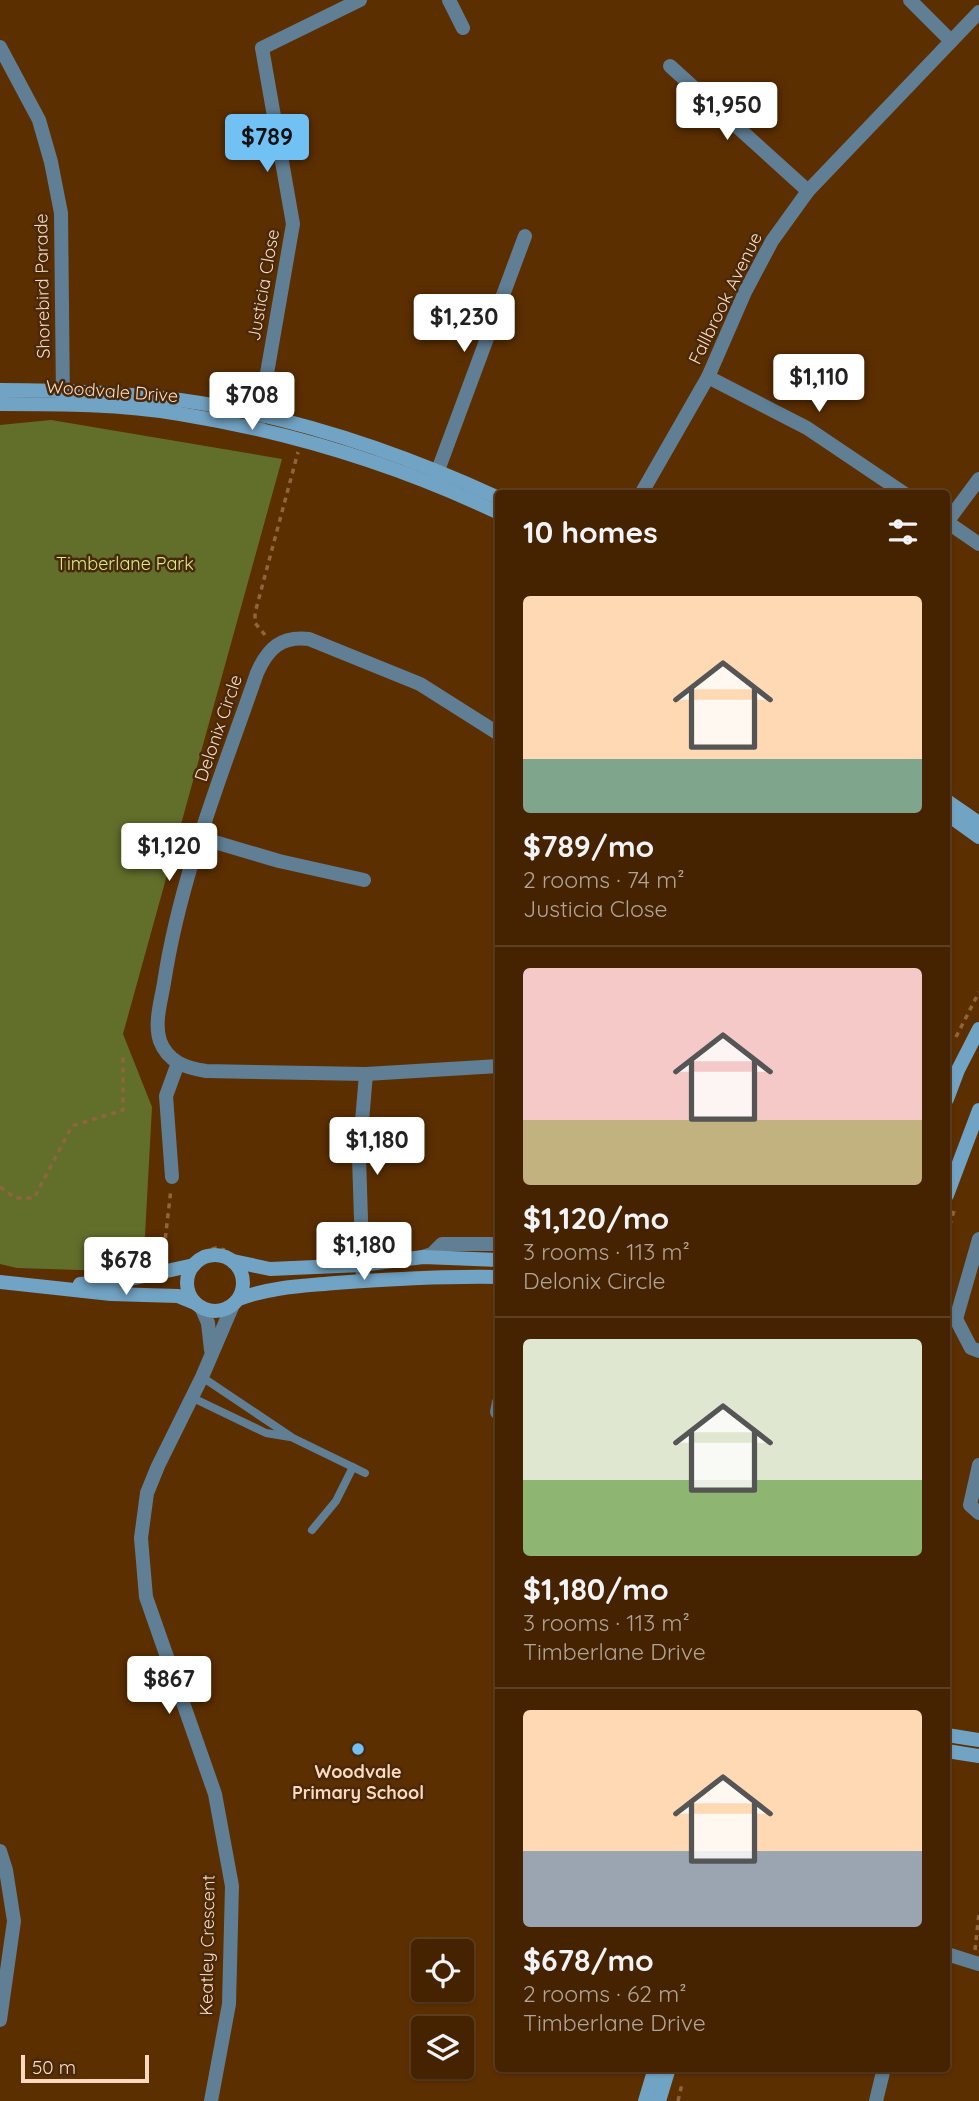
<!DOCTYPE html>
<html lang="en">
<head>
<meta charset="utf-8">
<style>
  :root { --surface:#452300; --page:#4f2f0f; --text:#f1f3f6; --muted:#b0a499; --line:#5d4022; --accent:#72c1f5 }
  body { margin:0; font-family:Quicksand,sans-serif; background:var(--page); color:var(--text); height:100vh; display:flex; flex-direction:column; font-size:26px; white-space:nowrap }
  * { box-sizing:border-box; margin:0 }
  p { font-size:23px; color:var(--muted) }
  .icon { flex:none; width:38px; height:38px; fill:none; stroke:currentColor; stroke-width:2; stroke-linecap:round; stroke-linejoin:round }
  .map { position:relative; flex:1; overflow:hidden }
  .drawer { position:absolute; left:495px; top:490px; width:455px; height:1582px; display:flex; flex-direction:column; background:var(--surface); border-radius:7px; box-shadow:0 2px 5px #0004,0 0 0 2px var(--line) }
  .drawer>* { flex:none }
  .buttons { position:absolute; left:411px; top:1939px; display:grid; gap:14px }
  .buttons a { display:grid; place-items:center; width:63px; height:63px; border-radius:7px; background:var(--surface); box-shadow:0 2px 5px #0004,0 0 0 2px var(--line); font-size:35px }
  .scale { position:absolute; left:21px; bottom:18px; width:128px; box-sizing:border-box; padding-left:7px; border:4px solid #fddabf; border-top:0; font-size:19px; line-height:24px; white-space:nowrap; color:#fddabf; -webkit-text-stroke:5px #49290b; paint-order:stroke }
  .price { position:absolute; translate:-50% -60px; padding:0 16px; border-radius:7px; background:#fff; color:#222; font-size:23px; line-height:46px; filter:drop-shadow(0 2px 4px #0008) }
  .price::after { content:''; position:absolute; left:50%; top:42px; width:21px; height:16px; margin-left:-10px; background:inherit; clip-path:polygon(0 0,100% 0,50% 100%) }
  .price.selected { background:var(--accent); color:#111 }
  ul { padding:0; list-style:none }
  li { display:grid; align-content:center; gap:14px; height:371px; padding:0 28px }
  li+li { border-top:2px solid var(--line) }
  li span { display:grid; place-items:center; height:217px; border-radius:7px; color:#555 }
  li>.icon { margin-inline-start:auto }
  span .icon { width:126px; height:126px; fill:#fffc; stroke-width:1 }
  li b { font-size:30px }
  h2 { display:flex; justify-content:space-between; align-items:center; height:84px; padding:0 28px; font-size:30px }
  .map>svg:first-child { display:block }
  .green { fill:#626f2b }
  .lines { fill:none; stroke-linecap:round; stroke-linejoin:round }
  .path { stroke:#8f653d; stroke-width:3.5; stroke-dasharray:5 5; stroke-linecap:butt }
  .lane { stroke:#607e94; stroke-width:8 }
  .street { stroke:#607e94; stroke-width:14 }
  .secondary { stroke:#71a3c4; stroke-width:14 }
  .poi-dot { fill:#72c1f5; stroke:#49290b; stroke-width:2.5 }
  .labels { text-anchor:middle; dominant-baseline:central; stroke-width:5; stroke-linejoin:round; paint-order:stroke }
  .street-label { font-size:18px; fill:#fddabf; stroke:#49290b }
  .park-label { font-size:18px; fill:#d7ee81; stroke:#49290b }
  .poi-label { font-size:18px; font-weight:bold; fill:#fddabf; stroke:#49290b }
</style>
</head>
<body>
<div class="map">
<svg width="979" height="2101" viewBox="0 0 979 2101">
  <rect width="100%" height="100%" fill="#5c2f00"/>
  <!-- green -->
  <path class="green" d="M51 420 282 459 123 1034 152 1107 143 1272 17 1268 0 1264V425Z"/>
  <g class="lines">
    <!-- path -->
    <g class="path">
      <path d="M265 635 255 623V613L298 452"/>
      <path d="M956 1037 979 992"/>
      <path d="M0 1187 15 1198H34L72 1126 123 1110V1054"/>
      <path d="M947 1235 955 1207"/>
      <path d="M202 1252 216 1248 225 1250"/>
      <path d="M163 1258 171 1189"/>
      <path d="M975 1950 979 1913"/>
      <path d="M678 2101 682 2084"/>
    </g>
    <!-- lane -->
    <g class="lane">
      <path d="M202 1377 293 1438 365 1473"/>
      <path d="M193 1398 266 1433 290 1437"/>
      <path d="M312 1530 336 1501 353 1467"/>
    </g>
    <!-- street -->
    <g class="street">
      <path d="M449 0 463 28"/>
      <path d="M910 0 951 41"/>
      <path d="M0 47 39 120 51 162 61 213 63 400"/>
      <path d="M670 66 808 191"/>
      <path d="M708 377 807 428 905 494"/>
      <path d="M258 425 293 224 262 48 360 0"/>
      <path d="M434 481 525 236"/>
      <path d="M641 494 708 377 745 292 772 241 808 191 979 12"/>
      <path d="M947 522 979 479"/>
      <path d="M947 522 979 544"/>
      <path d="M499 734 420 684 309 639C281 636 268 648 257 673 222 774 180 877 164 983 161 1001 154 1023 160 1041 168 1062 186 1068 206 1071L366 1074 499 1066"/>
      <path d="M201 838 279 861 364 880"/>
      <path d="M172 1177 166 1096 178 1063"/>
      <path d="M979 1239 956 1319 971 1348 979 1351"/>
      <path d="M423 1257 432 1254 442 1244H499"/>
      <path d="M363 1281 359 1157 366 1074"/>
      <path d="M202 1309 208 1323 211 1350"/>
      <path d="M497 1412 499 1402"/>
      <path d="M979 1465 970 1505 979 1513"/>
      <path d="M0 1851 6 1870 14 1921 0 2020"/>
      <path d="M947 1954 979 1964"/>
      <path d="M211 2101 229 2004 232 1886 215 1794 146 1597 141 1538 147 1493 158 1466 202 1377 232 1307"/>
      <path d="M876 2101 884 2068"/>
    </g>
    <!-- secondary -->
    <g class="secondary">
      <path d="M0 390C60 390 120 392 180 400 289 415 399 452 499 498"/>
      <path d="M0 404C60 404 121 404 180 414 290 432 398 465 499 513"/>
      <path d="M947 801 979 823"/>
      <path d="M947 814 979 837"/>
      <path d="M947 1099 958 1070 979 1029"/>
      <path d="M947 1195 979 1110"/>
      <circle cx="215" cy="1283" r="28"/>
      <path d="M233 1261 270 1269 361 1265 423 1257 499 1260"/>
      <path d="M0 1282 111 1294 178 1296 195 1303"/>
      <path d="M80 1284 126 1280 194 1265"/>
      <path d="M239 1299C270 1287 303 1286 335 1283 390 1279 444 1276 499 1277"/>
      <path d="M947 1735 979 1740"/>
      <path d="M947 1751 979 1756"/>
      <path d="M645 2101 655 2068"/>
      <path d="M659 2101 669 2068"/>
    </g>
  </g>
  <!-- markers -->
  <circle class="poi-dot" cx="358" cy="1749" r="7"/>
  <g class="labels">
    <!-- street labels -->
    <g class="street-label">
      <text transform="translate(263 285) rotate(-80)">Justicia Close</text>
      <text transform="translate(42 286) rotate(-91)">Shorebird Parade</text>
      <text transform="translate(725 298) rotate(-64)">Fallbrook Avenue</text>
      <text transform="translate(112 391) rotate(4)">Woodvale Drive</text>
      <text transform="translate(218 728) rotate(-71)">Delonix Circle</text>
      <text transform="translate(207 1945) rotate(-89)">Keatley Crescent</text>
    </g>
    <!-- park labels -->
    <g class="park-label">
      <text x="125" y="563">Timberlane Park</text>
    </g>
    <!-- poi labels -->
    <g class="poi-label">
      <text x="358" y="1771">Woodvale<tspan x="358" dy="21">Primary School</tspan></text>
    </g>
  </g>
</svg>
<div class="buttons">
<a><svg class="icon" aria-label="locate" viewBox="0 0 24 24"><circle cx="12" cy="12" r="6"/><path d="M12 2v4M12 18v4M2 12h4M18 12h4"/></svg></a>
<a><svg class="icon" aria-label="layers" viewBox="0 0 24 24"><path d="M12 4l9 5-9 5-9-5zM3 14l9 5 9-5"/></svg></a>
</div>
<div class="scale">50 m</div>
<b class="price" style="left:727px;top:142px">$1,950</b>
<b class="price selected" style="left:267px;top:174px">$789</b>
<b class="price" style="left:464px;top:354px">$1,230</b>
<b class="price" style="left:819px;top:414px">$1,110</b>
<b class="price" style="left:252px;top:432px">$708</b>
<b class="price" style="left:169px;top:883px">$1,120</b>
<b class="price" style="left:377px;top:1177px">$1,180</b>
<b class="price" style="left:364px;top:1282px">$1,180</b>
<b class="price" style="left:126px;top:1297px">$678</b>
<b class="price" style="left:169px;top:1716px">$867</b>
<section class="drawer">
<h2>10 homes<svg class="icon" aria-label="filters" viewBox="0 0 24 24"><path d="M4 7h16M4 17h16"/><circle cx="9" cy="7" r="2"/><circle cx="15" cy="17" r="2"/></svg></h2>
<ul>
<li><span style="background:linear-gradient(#ffd9b3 75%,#7fa58c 0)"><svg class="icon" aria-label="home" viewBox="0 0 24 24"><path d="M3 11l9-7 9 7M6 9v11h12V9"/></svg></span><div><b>$789/mo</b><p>2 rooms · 74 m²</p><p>Justicia Close</p></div></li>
<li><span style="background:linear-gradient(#f6c9c9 70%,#c2b280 0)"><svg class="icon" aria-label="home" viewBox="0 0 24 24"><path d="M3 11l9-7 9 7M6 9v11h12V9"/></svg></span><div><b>$1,120/mo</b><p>3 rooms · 113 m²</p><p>Delonix Circle</p></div></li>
<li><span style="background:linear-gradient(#dfe7d0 65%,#8fb573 0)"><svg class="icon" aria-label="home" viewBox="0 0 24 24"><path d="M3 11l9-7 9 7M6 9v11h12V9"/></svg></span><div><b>$1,180/mo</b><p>3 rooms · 113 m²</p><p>Timberlane Drive</p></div></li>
<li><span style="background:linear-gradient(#ffd9b3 65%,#9aa5b1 0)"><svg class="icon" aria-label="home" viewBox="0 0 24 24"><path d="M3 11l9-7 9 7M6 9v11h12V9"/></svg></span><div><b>$678/mo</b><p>2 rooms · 62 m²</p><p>Timberlane Drive</p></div></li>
</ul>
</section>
</div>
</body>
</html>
